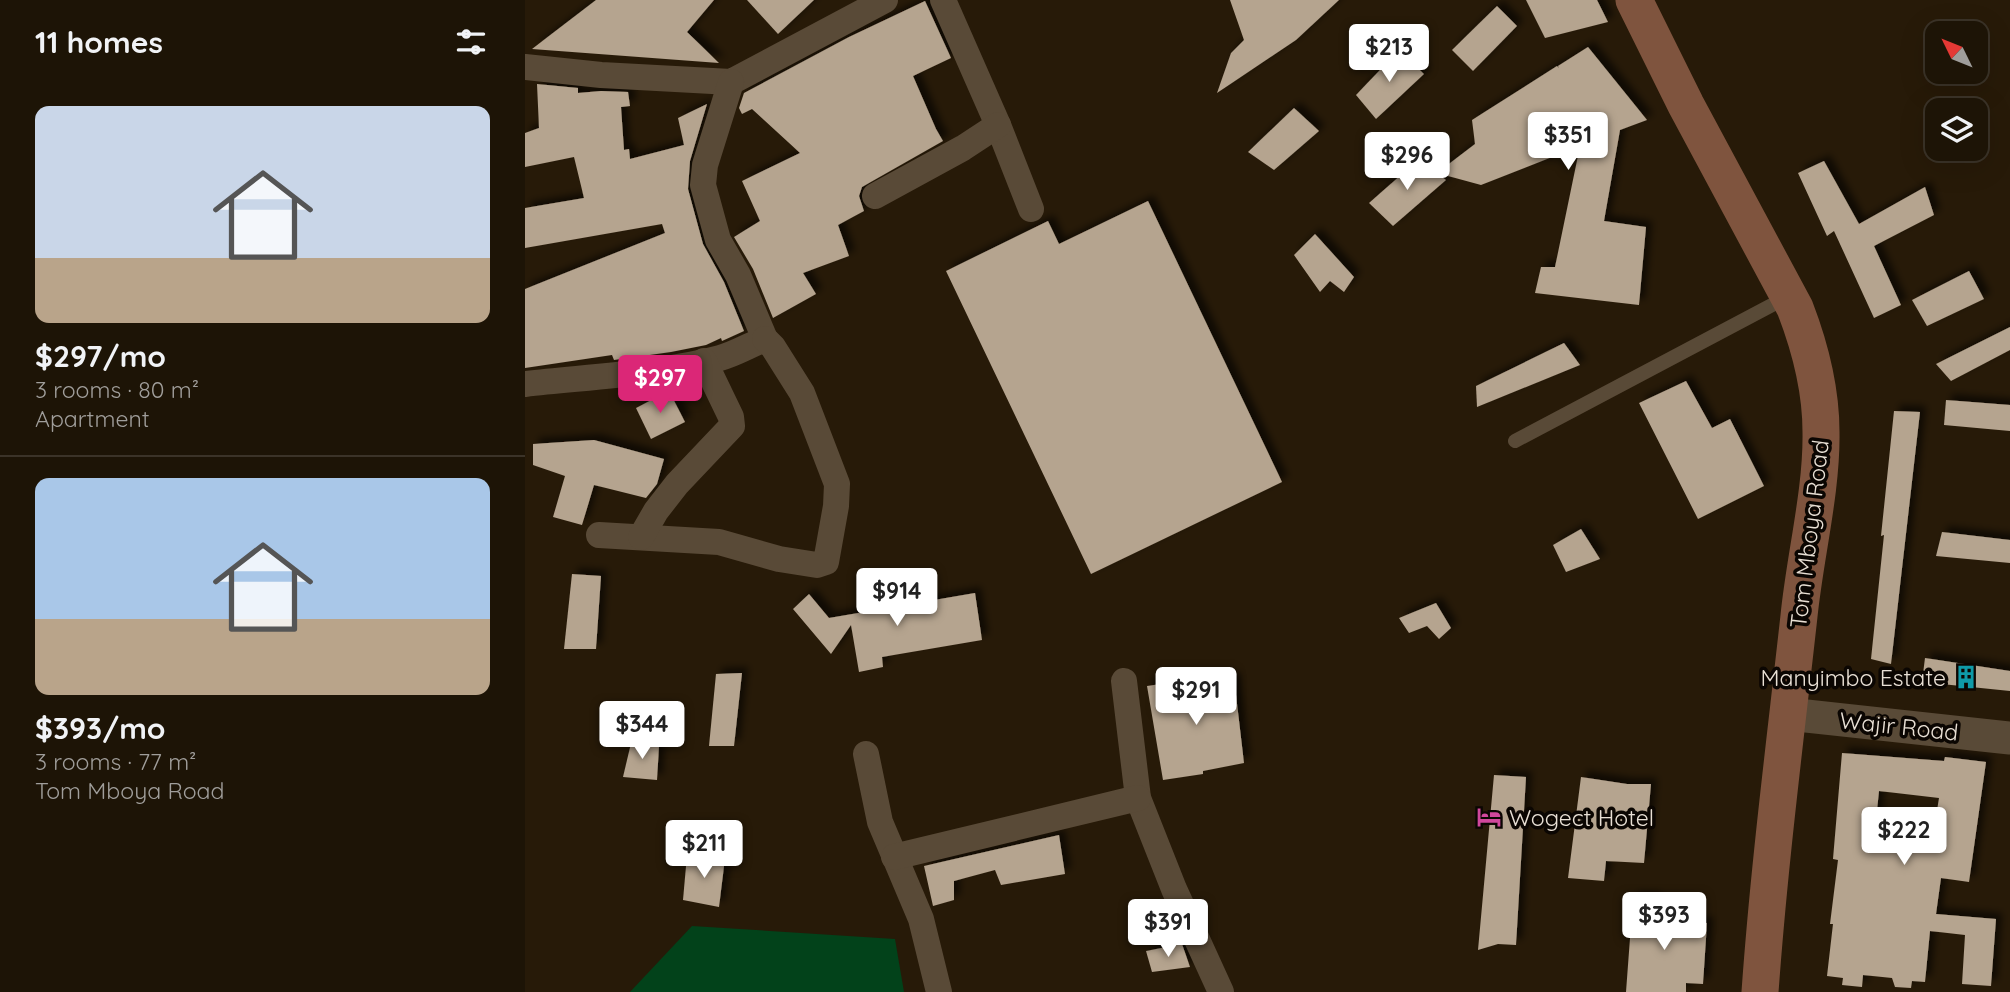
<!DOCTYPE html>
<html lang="en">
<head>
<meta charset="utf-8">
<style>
  :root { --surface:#1d1406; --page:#2a2114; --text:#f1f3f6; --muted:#a09e9b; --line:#3b3328; --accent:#db2777 }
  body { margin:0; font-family:Quicksand,sans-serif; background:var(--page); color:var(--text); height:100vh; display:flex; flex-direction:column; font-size:26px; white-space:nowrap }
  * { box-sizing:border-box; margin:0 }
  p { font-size:23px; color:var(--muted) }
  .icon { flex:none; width:38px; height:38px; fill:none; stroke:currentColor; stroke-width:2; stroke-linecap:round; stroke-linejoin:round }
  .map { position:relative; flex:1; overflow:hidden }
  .details { display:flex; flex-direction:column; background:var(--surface); width:525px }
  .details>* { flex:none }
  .needle { width:46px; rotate:313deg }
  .tools { position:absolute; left:1400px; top:21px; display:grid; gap:14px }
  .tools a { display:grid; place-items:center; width:63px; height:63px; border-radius:14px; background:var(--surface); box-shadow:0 7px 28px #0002,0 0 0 2px var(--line); font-size:35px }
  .price { position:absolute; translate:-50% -60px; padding:0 16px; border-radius:7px; background:#fff; color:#222; font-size:23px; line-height:46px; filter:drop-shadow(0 2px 4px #0008) }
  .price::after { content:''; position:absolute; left:50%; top:42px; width:21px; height:16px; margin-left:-10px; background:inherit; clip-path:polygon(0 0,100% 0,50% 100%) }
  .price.selected { background:var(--accent); color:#fff }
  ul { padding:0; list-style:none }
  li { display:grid; align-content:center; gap:14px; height:371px; padding:0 35px }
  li+li { border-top:2px solid var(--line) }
  li span { display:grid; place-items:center; height:217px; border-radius:14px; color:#555 }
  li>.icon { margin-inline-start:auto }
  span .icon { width:126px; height:126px; fill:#fffc; stroke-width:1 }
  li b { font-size:30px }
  h2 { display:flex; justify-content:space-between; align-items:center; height:84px; padding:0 35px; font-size:30px }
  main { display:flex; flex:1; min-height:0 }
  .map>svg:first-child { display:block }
  .green { fill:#02421a }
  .building { fill:#b5a48f; fill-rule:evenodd; filter:url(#shadow) }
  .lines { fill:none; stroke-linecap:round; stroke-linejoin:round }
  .service { stroke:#594a37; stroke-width:14 }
  .minor { stroke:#594a37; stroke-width:26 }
  .tertiary { stroke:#594a37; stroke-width:33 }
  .secondary { stroke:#7f543e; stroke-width:37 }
  .labels { text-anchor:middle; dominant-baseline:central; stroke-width:7; stroke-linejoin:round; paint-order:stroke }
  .street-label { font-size:23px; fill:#e9e0d5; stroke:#0b0602 }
  .poi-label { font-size:23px; fill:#e9e0d5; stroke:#0b0602; text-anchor:end }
</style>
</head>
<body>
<main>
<section class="details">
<h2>11 homes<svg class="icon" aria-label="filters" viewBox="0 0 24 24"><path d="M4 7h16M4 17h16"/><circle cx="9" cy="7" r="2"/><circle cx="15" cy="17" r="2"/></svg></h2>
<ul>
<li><span style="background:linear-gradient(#c9d6e8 70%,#b9a48a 0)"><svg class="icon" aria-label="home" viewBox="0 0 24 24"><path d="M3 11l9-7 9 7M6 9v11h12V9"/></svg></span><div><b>$297/mo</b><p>3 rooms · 80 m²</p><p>Apartment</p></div></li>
<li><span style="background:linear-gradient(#a9c7e8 65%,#b9a48a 0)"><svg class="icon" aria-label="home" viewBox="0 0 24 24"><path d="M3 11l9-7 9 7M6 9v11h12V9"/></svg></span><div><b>$393/mo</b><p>3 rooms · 77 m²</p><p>Tom Mboya Road</p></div></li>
</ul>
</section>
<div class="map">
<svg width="1485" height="992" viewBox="0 0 1485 992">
  <defs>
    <filter id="shadow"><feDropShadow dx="6" dy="-6" stdDeviation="3.5" flood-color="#0009"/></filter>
  </defs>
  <rect width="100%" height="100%" fill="#271a08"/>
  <!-- green -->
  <path class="green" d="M167 926 370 939 379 992H105Z"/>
  <!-- building -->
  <g class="building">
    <path d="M71 0H189L162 32 194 63 7 49Z"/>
    <path d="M222 0H289L253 34Z"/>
    <path d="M705 0H814L771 40 692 93 706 53 719 40Z"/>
    <path d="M1001 0H1072L1083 22 1020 38Z"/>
    <path d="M400 1 426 58 388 76 411 129 418 141 337 187 334 196 339 211 313 225 324 256 278 273 291 294 248 318 228 269 209 237 235 221 217 181 275 153 227 109 217 114 214 108 219 93 324 37Z"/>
    <path d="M972 6 992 26 948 71 927 50Z"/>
    <path d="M1063 47 1122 120 1095 130 1079 221 1121 227 1114 305 1010 293 1016 267H1030L1055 146 956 185 912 173 950 144 947 120 1032 66 1034 68 1033 66Z"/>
    <path d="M874 50 899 74 851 119 831 95Z"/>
    <path d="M12 84 53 88V93L76 91 103 92 105 106 96 107 99 150 104 149 105 159 159 145 153 118 182 104 165 161 163 189 178 244 199 282 219 331 197 341 196 338 181 345 146 352 89 360 87 355 0 368V289L140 233 137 224 0 248V208L59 198 49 157 0 167V133L14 128Z"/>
    <path d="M769 108 794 131 749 170 723 152Z"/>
    <path d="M893 160 921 180 868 226 844 203Z"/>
    <path d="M1299 161 1334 224 1400 187 1409 215 1349 246 1376 305 1349 318 1309 231 1302 236 1273 173Z"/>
    <path d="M623 201 757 482 566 574 421 271 523 221 534 244Z"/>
    <path d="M790 234 829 277 819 292 805 281 795 292 769 255Z"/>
    <path d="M1444 271 1459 299 1402 326 1387 300Z"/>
    <path d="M1485 327V350L1426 381 1411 364Z"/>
    <path d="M1039 343 1055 365 952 407 951 386Z"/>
    <path d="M1161 381 1187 428 1205 419 1239 486 1173 519 1114 403Z"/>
    <path d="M144 391 160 422 126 439 111 408Z"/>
    <path d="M1421 400 1485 405V431L1419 425Z"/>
    <path d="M1369 411 1395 412 1366 664 1346 659 1359 535 1356 536Z"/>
    <path d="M69 440 139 459 132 484 121 498 69 485 57 525 28 517 40 476 8 465V444Z"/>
    <path d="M1056 529 1075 559 1041 572 1028 545Z"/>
    <path d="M1417 532 1485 540V563L1411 556Z"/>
    <path d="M47 574 76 576 71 649H39Z"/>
    <path d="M450 593 457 640 357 657 358 667 334 672 326 625 306 654 268 609 284 594 304 618Z"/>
    <path d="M911 603 926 628 914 639 902 626 884 633 874 618Z"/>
    <path d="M1400 658 1485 671V691L1397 682Z"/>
    <path d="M217 673 209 746H184L191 674Z"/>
    <path d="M709 678 719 763 678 771V774L638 780 622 686 664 680 665 690Z"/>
    <path d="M107 739 134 746 132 780 98 777Z"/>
    <path d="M1317 753 1419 761 1420 757 1461 762 1444 882 1416 878 1411 914 1471 919 1466 986 1437 984 1440 935 1405 931 1400 982 1387 981 1386 988 1370 987 1367 978 1338 975 1337 987 1317 985 1318 978 1302 976 1308 924H1305L1313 860 1308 859ZM1354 791 1414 798 1408 835 1350 830Z"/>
    <path d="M969 775 1001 777 991 945 973 944 953 950Z"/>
    <path d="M1056 777 1102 784H1126L1119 863 1081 861 1079 881 1043 878Z"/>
    <path d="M534 835 540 874 476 885 470 870 429 881V900L408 906 399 866Z"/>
    <path d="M162 855 200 858 194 907 158 900Z"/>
    <path d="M1108 898 1131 899 1129 920 1182 923 1178 984 1161 983V992H1101Z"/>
    <path d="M657 944 665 967 627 972 621 951Z"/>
  </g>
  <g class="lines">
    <!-- service -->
    <path class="service" d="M990 441 1262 297"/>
    <!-- minor -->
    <g class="minor">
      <path d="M418 0 473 125 506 209"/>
      <path d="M0 67 76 75 206 82 360 0"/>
      <path d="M350 196 438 148 473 125"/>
      <path d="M0 384C61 377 136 374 195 358 210 354 225 345 240 339L213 275 193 240 178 185 180 165 206 82"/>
      <path d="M74 535 194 542 254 559 292 565 301 562 311 506 312 484 277 393 248 347 240 339"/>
      <path d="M116 537 131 511 152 484 207 426 206 417 179 361"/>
      <path d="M599 681 613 798 649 889 696 992"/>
      <path d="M341 754 355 822 396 919 414 992"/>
      <path d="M369 857 613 798"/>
    </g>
    <!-- tertiary -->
    <path class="tertiary" d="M1263 714 1485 738"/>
    <!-- secondary -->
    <path class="secondary" d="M1109 0 1161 105 1270 308C1285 347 1296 389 1296 432 1297 491 1280 556 1274 616 1260 742 1244 866 1235 992"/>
  </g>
  <!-- icons -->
  <defs>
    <g id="building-bare" transform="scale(1.89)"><path d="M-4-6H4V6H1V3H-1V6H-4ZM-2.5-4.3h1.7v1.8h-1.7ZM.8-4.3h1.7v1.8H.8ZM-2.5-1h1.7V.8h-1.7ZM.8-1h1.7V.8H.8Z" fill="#0f9aa8" stroke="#0b0602" stroke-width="2.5" paint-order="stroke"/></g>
    <g id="hotel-bare" transform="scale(1.89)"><path d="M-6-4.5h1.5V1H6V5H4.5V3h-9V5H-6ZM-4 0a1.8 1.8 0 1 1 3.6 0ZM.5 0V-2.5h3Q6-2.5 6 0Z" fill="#d1479c" stroke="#0b0602" stroke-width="2.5" paint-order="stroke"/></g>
  </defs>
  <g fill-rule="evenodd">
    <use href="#building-bare" x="1441" y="677"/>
    <use href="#hotel-bare" x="964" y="817"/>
  </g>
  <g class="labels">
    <!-- street labels -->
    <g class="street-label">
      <text transform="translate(1284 534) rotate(-83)">Tom Mboya Road</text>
      <text transform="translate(1374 726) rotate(6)">Wajir Road</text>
    </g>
    <!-- poi labels -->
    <g class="poi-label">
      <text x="1421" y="677">Manyimbo Estate</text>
      <text x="984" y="817" text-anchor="start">Wogect Hotel</text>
    </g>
  </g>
</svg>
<div class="tools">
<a><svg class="needle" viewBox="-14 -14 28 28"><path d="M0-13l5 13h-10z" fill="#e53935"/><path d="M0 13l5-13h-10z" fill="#a09e9b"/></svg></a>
<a><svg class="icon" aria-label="layers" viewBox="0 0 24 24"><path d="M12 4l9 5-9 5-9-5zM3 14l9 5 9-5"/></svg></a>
</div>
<b class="price" style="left:864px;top:84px">$213</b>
<b class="price" style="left:1043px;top:172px">$351</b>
<b class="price" style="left:882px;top:192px">$296</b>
<b class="price selected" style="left:135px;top:415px">$297</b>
<b class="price" style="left:372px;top:628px">$914</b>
<b class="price" style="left:671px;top:727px">$291</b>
<b class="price" style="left:117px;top:761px">$344</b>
<b class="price" style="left:1379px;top:867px">$222</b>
<b class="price" style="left:179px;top:880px">$211</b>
<b class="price" style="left:1139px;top:952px">$393</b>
<b class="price" style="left:643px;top:959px">$391</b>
</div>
</main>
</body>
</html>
